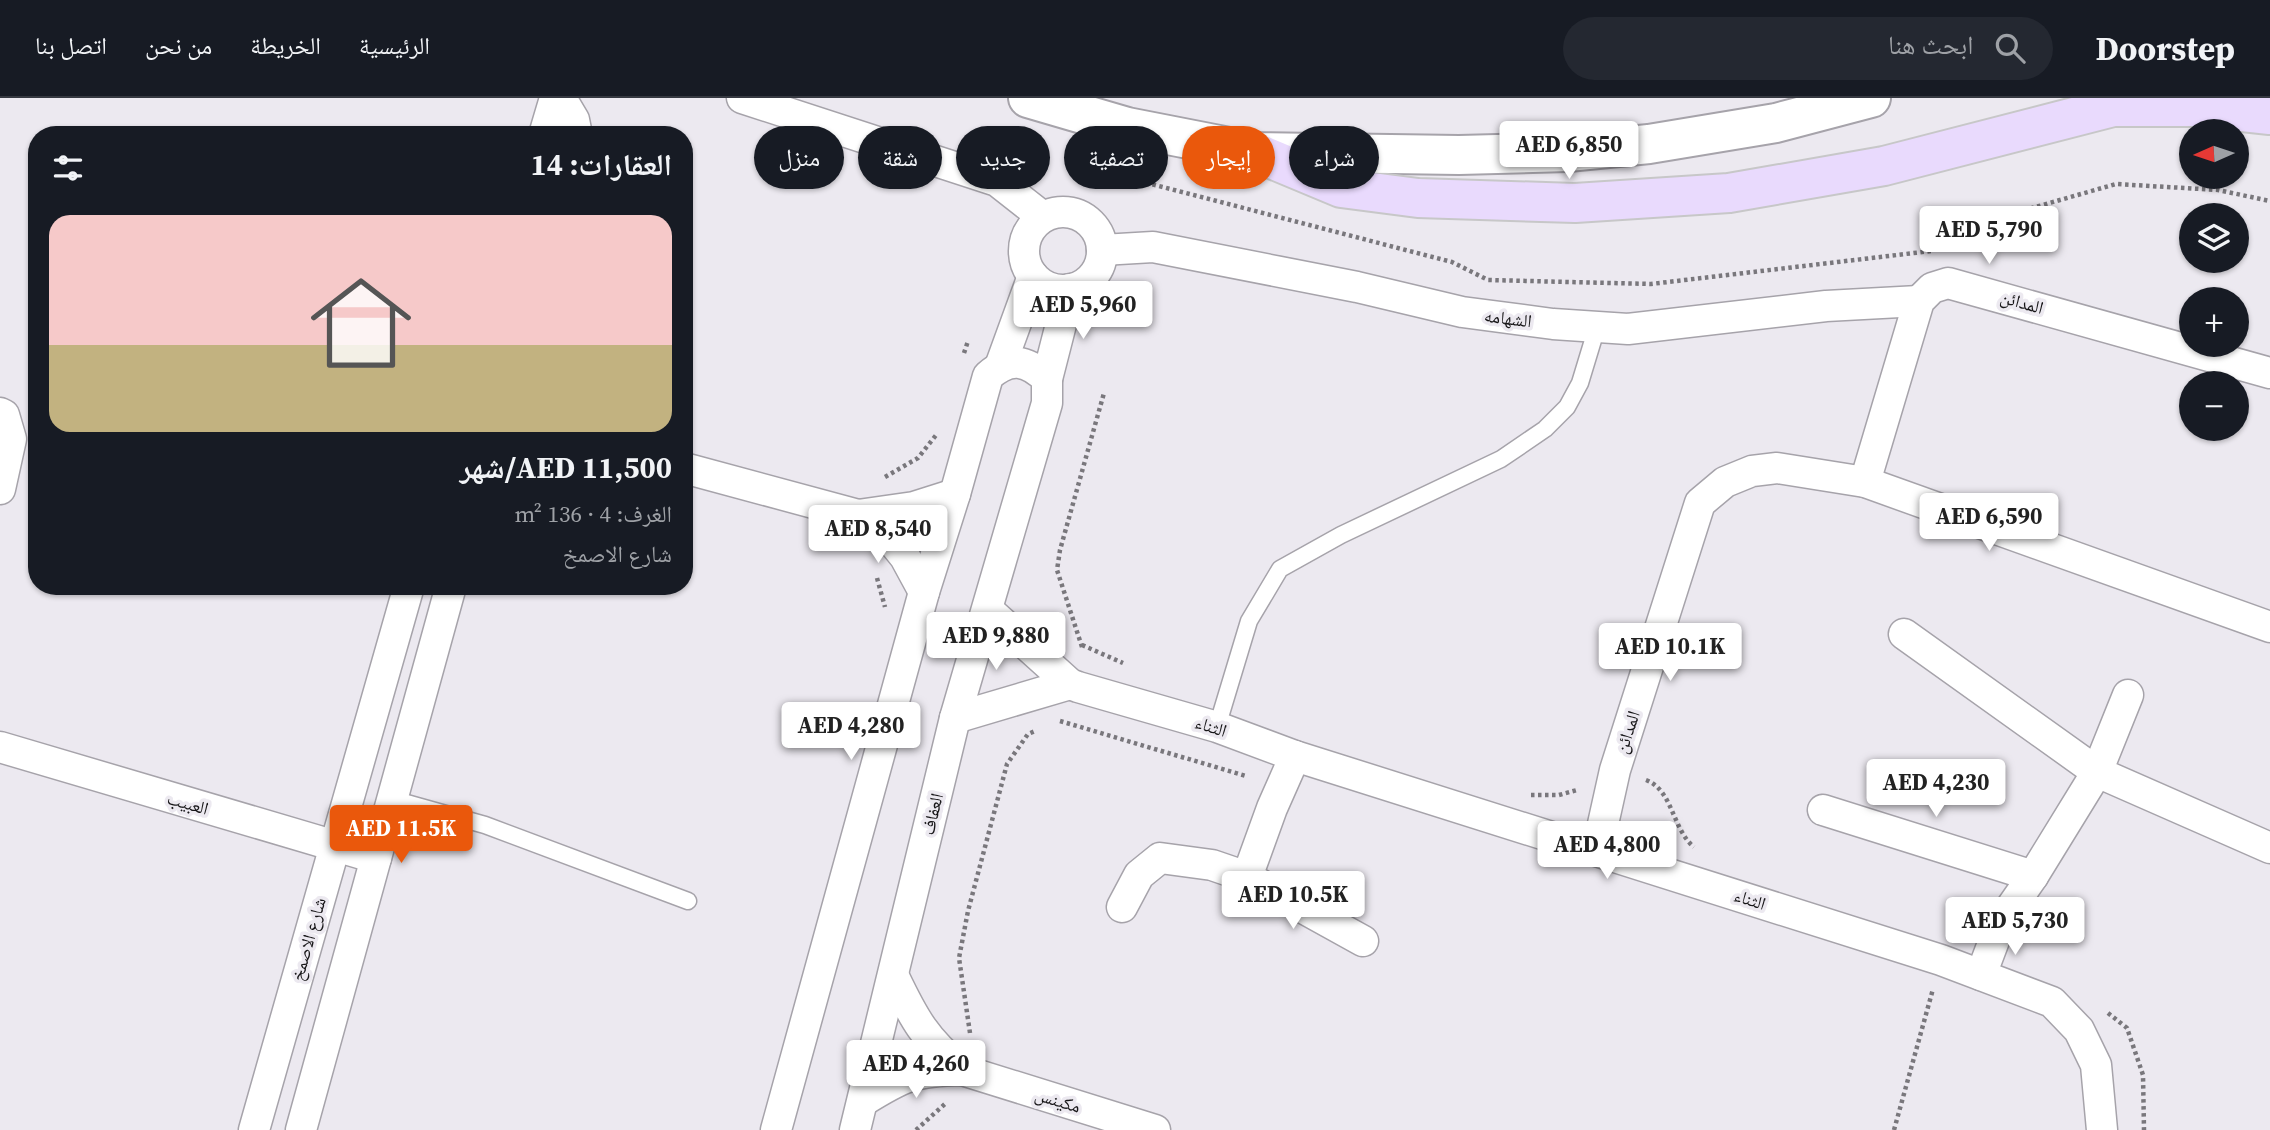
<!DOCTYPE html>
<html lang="ar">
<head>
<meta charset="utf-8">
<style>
  :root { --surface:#171b24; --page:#242831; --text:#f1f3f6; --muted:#9ea1a6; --line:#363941; --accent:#ea580c }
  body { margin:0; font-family:"Source Serif 4","Noto Naskh Arabic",serif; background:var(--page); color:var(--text); direction:rtl; height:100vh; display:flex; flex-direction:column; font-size:26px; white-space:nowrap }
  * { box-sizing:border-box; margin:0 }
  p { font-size:23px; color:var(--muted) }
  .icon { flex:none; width:38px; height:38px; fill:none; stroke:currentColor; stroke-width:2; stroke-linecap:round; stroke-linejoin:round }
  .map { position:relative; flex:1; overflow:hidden; direction:ltr }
  .details { position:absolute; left:28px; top:28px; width:665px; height:469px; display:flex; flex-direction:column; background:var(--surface); border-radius:28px; box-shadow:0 2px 5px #0004; direction:rtl }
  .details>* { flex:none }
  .guide { position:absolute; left:714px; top:28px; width:665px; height:63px; direction:rtl; display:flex; gap:14px }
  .needle { width:46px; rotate:267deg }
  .tools { position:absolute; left:2179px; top:21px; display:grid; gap:14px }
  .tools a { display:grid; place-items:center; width:70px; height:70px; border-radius:50%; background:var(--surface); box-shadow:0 2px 5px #0004; font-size:35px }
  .price { position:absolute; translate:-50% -60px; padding:0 16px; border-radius:7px; background:#fff; color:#222; font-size:23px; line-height:46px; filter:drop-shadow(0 2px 4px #0008) }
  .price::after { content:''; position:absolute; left:50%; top:42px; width:21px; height:16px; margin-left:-10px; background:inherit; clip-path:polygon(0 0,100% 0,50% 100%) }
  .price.active { background:var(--accent); color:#fff }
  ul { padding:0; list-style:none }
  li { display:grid; align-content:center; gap:14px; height:371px; padding:0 21px }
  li+li { border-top:2px solid var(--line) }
  li span { display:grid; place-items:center; height:217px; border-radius:21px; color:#555 }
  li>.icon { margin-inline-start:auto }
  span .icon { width:126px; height:126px; fill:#fffc; stroke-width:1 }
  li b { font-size:30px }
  h2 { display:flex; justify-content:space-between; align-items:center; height:84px; padding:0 21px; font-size:30px }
  .tag { padding:0 24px; border-radius:32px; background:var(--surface); box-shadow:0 2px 5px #0004; font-size:24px; line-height:63px }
  .tag.active { background:var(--accent); color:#fff }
  header { display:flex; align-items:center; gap:42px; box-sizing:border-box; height:98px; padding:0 35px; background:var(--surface); border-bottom:2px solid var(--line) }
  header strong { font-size:33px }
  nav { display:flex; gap:38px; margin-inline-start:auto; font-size:24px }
  .search { width:490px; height:63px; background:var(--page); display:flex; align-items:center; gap:18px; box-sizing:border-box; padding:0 24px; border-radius:38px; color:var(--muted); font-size:26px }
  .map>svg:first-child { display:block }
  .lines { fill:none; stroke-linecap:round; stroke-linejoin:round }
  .service-casing { stroke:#a6a3aa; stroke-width:19 }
  .minor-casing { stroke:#a6a3aa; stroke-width:33 }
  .secondary-casing { stroke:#a6a3aa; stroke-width:42 }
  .primary-casing { stroke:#c7c7c8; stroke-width:42 }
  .path { stroke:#79777c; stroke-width:4.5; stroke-dasharray:3.5 3.5; stroke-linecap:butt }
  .service { stroke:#fff; stroke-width:16 }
  .minor { stroke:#fff; stroke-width:30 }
  .secondary { stroke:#fff; stroke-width:38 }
  .primary { stroke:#e9dafd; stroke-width:38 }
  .labels { text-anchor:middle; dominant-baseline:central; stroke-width:7; stroke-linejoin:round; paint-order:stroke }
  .street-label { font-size:18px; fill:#171618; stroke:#ece9f0 }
</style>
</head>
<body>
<header>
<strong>Doorstep</strong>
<div class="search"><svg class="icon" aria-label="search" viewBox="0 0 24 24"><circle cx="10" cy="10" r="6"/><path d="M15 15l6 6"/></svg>ابحث هنا</div>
<nav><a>الرئيسية</a><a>الخريطة</a><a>من نحن</a><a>اتصل بنا</a></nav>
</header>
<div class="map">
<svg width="2270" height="1032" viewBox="0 0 2270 1032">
  <rect width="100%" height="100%" fill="#ece9f0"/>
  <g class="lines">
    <!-- service casing -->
    <g class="service-casing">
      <g id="service">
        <path d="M1217 629 1249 523 1280 471 1341 437 1501 361 1545 331 1567 309 1580 285 1597 229"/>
        <path d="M392 701 485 727 688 803"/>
      </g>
    </g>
    <!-- minor casing -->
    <g class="minor-casing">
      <g id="minor">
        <path d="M561 0 574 22 577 37"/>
        <path d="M742 0 997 83 1043 119"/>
        <path d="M544 37 555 0"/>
        <circle cx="1063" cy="153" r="39"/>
        <path d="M1102 152 1153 149 1357 189 1462 214 1553 226 1628 231 1826 208 1919 203"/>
        <path d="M1001 266 1033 178"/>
        <path d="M1047 281 1070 191"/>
        <path d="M0 315 4 317 11 341 0 391"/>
        <path d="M684 370 858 417 884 433 905 459 924 494"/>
        <path d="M1865 384 1919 203 1932 190 1948 185 2270 275"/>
        <path d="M858 417 914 409 955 396"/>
        <path d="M988 512 1070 586 1078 589 1217 629 1295 658 1941 862 2052 904 2079 932 2096 967 2102 1032"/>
        <path d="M1904 536 2097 674 2033 778 2001 824 1981 877"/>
        <path d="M2128 597 2097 674 2270 750"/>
        <path d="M955 620 1070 586"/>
        <path d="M0 649 376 760"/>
        <path d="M1823 712 2033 778"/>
        <path d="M1597 753 1615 672 1700 405 1725 384 1752 373 1777 370 1865 384 2270 529"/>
        <path d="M1247 779 1363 843"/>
        <path d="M1122 809 1139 777 1160 760 1212 767 1247 779 1272 710 1295 658"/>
        <path d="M894 879C914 921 925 941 962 972"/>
        <path d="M863 1003C903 978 914 973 962 972L1155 1032"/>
        <path d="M254 1032 409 488"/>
        <path d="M301 1032 451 488"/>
        <path d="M776 1032 924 494 955 396 988 278C1010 259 1026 261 1047 281V305L955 620 855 1032"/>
      </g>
    </g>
    <!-- secondary casing -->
    <g class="secondary-casing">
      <path id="secondary" d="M1028 0 1127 29 1255 54 1459 57 1568 54 1649 46 1776 25 1871 0"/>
    </g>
    <!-- primary casing -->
    <g class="primary-casing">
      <path id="primary" d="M1255 54 1341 90 1418 100 1575 105 1729 95 1884 68 2113 9H2197L2270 17"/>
    </g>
    <!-- path -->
    <g class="path">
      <path d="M1096 60 1128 80 1452 164 1488 182 1651 186 1931 153 2018 114 2116 86 2218 92 2270 103"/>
      <path d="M964 255 968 243"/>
      <path d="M885 379 918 360 937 336"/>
      <path d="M877 480 885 509"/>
      <path d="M1082 547 1123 565"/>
      <path d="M1082 549 1057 472 1060 452 1104 295"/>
      <path d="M1060 623 1246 678"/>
      <path d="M1646 682C1673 692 1672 731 1694 749"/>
      <path d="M1531 697H1559L1577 692"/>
      <path d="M2108 915 2127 930 2143 977 2144 1032"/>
      <path d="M970 935 959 860 968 813 1007 666 1028 636 1035 633"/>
      <path d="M916 1032 946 1005"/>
      <path d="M1894 1032 1933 891"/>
    </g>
    <!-- service -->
    <use href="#service" class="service"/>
    <!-- minor -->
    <use href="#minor" class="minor"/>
    <!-- secondary -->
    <use href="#secondary" class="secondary"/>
    <!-- primary -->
    <use href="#primary" class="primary"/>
  </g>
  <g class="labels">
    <!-- street labels -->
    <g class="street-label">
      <text transform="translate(2022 204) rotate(16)">المدائن</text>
      <text transform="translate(1508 220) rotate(7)">الشهامه</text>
      <text transform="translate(1211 628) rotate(18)">الثناء</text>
      <text transform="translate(1627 634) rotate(-72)">المدائن</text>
      <text transform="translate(188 705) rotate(16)">العبيب</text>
      <text transform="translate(932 716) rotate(-77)">العفاف</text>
      <text transform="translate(1750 801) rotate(18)">الثناء</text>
      <text transform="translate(308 841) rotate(-74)">شارع الاصمخ</text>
      <text transform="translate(1058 1002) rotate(17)">مكينس</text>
    </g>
  </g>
</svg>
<div class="tools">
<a><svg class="needle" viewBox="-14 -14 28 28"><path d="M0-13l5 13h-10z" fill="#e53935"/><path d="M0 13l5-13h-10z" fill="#9ea1a6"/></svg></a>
<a><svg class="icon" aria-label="layers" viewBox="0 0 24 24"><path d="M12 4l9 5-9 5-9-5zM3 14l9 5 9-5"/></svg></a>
<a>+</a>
<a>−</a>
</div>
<b class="price" style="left:1569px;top:83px">AED 6,850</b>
<b class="price" style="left:1989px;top:168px">AED 5,790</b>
<b class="price" style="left:1083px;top:243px">AED 5,960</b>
<b class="price" style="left:1989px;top:455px">AED 6,590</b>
<b class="price" style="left:878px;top:467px">AED 8,540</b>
<b class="price" style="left:996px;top:574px">AED 9,880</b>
<b class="price" style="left:1670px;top:585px">AED 10.1K</b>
<b class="price" style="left:851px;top:664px">AED 4,280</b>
<b class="price" style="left:1936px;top:721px">AED 4,230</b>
<b class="price active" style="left:401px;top:767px">AED 11.5K</b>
<b class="price" style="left:1607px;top:783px">AED 4,800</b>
<b class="price" style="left:1293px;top:833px">AED 10.5K</b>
<b class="price" style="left:2015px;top:859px">AED 5,730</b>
<b class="price" style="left:916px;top:1002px">AED 4,260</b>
<div class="guide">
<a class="tag">شراء</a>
<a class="tag active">إيجار</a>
<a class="tag">تصفية</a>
<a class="tag">جديد</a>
<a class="tag">شقة</a>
<a class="tag">منزل</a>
</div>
<section class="details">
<h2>العقارات: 14<svg class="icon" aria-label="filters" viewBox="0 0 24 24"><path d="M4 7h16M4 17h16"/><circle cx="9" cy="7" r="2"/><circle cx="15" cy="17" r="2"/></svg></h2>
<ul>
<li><span style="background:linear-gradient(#f6c9c9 60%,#c2b280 0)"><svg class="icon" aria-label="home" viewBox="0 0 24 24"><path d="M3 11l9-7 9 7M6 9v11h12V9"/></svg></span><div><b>AED 11,500/شهر</b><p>الغرف: 4 · 136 m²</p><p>شارع الاصمخ</p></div></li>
</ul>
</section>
</div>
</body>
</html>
